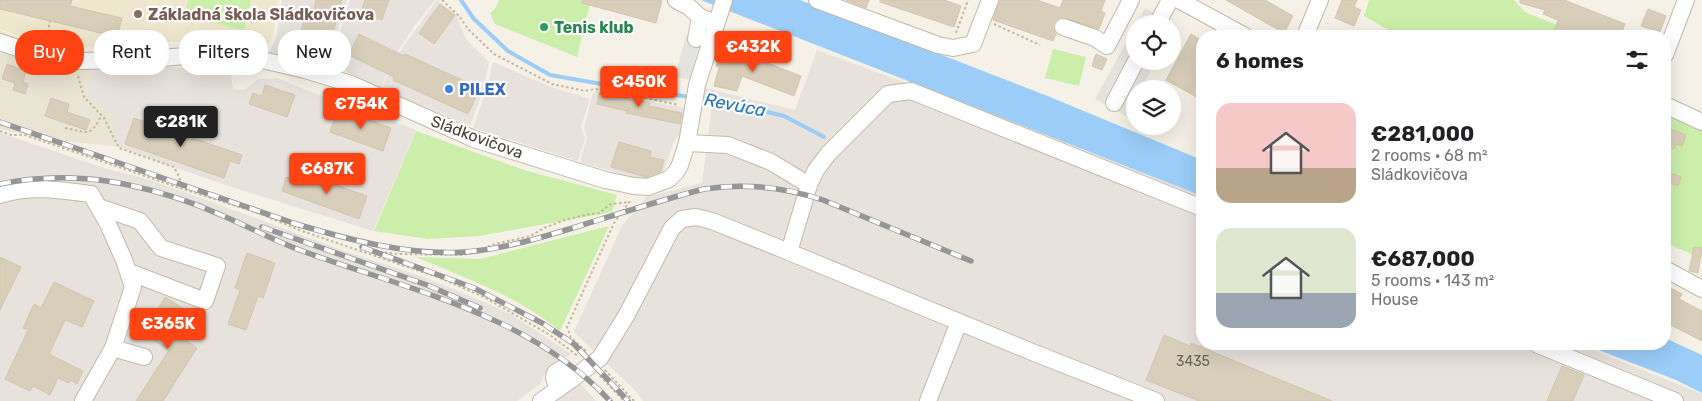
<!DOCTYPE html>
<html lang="en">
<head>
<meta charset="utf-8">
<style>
  :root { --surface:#fff; --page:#f2f2f2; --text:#202124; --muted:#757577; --accent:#ff4312 }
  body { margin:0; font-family:Rubik,sans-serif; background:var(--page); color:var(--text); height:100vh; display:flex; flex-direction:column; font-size:19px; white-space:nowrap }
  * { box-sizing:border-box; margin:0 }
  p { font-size:16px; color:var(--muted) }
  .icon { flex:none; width:28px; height:28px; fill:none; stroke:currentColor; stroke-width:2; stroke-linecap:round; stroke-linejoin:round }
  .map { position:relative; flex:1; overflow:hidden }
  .sheet { position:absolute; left:1196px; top:30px; width:475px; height:320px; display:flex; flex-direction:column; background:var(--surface); border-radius:20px; box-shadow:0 5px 20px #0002 }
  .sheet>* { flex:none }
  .top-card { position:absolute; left:15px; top:30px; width:475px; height:45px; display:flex; gap:10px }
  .fabs { position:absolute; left:1126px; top:15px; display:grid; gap:10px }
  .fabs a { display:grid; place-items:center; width:55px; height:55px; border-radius:50%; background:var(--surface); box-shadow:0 5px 20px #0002; font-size:25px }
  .price { position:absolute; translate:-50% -42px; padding:0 11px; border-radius:5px; background:var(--accent); color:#fff; font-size:16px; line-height:32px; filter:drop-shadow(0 1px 2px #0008) }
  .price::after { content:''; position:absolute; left:50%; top:30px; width:15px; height:11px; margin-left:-8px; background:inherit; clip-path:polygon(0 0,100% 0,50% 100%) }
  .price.on { background:#222; color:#fff }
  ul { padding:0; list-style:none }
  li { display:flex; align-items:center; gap:15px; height:125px; padding:0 20px }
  li span { display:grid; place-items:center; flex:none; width:140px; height:100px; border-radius:15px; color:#555 }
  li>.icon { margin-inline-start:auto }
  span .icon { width:60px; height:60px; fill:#fffc; stroke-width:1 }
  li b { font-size:21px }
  h2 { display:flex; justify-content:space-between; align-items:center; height:60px; padding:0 20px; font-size:21px }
  .chip { padding:0 18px; border-radius:20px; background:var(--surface); box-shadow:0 5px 20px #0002; font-size:18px; line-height:45px }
  .chip.on { background:var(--accent); color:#fff }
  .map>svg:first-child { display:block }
  .residential { fill:#e9e4d3 }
  .industrial { fill:#e7e2db }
  .education { fill:#f0e8ce }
  .green { fill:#cbeeaa }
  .parking { fill:#e5e3de }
  .water { fill:#9bcdf8 }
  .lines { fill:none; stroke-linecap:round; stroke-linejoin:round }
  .stream { stroke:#9bcdf8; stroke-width:4 }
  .building { fill:#d8ceba; stroke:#d3c6ac }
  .minor-casing { stroke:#c1baa7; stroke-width:18 }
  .path { stroke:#c5b797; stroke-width:2; stroke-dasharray:2.5 2.5; stroke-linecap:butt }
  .minor { stroke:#fff; stroke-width:16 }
  .rail-casing { stroke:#969696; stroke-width:5.5 }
  .rail { stroke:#fff; stroke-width:4; stroke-dasharray:11; stroke-linecap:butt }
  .education-dot { fill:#8d6e63; stroke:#fff; stroke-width:2 }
  .leisure-dot { fill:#2e9e5b; stroke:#fff; stroke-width:2 }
  .shop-dot { fill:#3f7fe0; stroke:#fff; stroke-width:2 }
  .labels { text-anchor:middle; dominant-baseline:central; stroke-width:4.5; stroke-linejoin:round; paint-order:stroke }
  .number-label { font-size:14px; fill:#6c6556 }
  .education-label { font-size:16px; font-weight:bold; fill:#785e54; stroke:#fff; text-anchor:start }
  .leisure-label { font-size:16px; font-weight:bold; fill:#27864d; stroke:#fff; text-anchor:start }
  .shop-label { font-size:16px; font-weight:bold; fill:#366cbe; stroke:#fff; text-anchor:start }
  .street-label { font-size:16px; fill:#484234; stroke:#fff }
  .water-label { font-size:18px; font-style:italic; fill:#2174c1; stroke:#fff }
</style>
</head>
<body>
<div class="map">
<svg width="1702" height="401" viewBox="0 0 1702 401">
  <rect width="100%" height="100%" fill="#f5f1e6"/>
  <!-- residential -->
  <path class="residential" d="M0 30 92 70 87 96 112 116 116 126V146L57 141 0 129Z"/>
  <!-- industrial -->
  <g class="industrial">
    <path d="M282 0H347L326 68 270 53 277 34Z"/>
    <path d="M350 0H435L415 25 399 49 380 88 330 64Z"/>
    <path d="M437 0 456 15 466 39 489 62 484 88 470 126 381 88 401 50Z"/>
    <path d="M817 50 974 108 1202 196V344H1578L1702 394V401H643L636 391 574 332 622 226 646 197 702 183 712 105H701L705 88 795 110Z"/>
    <path d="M493 62 551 87 590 99 581 127 585 139 578 161 473 128 487 88Z"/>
    <path d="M147 66 230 70 233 89 244 90 258 79 277 78 306 90 416 130 373 231 222 184 116 146V126L112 116 87 96 92 70Z"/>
    <path d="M596 91 689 109 686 125 673 143 663 173 647 181 580 162 587 137 584 128 593 93Z"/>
    <path d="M0 133 107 169 146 179 193 195 336 248 429 279 489 304 512 315 571 354 548 368 540 384 517 401H0Z"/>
    <path d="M578 381 596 401H549Z"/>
  </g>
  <!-- education -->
  <path class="education" d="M0 0H278L274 32 268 47 184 41 75 48 45 45 0 29Z"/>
  <!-- green -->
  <g class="green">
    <path d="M188 0H251L244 30 185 17Z"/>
    <path d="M499 0H591L577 57 495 24 490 13 495 9Z"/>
    <path d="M1369 0H1514L1525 12 1584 36H1399L1364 16Z"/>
    <path d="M1053 49 1086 57 1079 86 1045 78Z"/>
    <path d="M1665 111 1702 129V258L1665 243Z"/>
    <path d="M416 131 524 170 617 195 612 212 479 236 428 239 374 231Z"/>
    <path d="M609 226 560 331C518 296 465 278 416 257L480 259Z"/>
  </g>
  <!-- parking -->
  <g class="parking">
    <path d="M1145 8 1176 25 1173 31 1172 24H1137Z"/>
    <path d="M1135 27V61H1156L1141 89H1135V99L1126 116 1095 99Z"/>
    <path d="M686 36 700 40 690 80 675 76Z"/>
  </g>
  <!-- water -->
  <g class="water">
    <path d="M701 0H800L1045 95 1202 160V196Z"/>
    <path d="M1665 338 1702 355V393L1676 380 1583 344H1665Z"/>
  </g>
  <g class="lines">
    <!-- stream -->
    <g class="stream">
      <path d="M461 0 474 19 508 51 550 75 613 86 690 97"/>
      <path d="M700 98 735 104 784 116 824 137"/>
    </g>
  </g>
  <!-- building -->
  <g class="building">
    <path d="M0 0H72L70 6 122 18 117 37 0 9Z"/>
    <path d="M316 0H342L325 61 292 52 297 34 300 35 307 10 313 12Z"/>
    <path d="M365 0H389L382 20 361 12Z"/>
    <path d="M582 0H657L662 1 656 23 582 3Z"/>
    <path d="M846 0H869L866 8Z"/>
    <path d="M880 0H944L961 6 954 27 880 2Z"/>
    <path d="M1000 0H1037L1060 8 1063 0H1105L1101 11 1105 13 1099 29 1061 17 1056 20 1053 24V29L1056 34 1053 41 993 20Z"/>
    <path d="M1226 0H1265L1293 16 1284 33Z"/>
    <path d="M1342 0H1357L1354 7 1361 10 1354 26 1335 18Z"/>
    <path d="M1520 0H1564L1625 24 1620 36H1553L1558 20 1543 14 1545 10 1520 3Z"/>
    <path d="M440 4 455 15 434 44 419 33Z"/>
    <path d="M1648 9 1666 16 1660 32 1641 26Z"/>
    <path d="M359 34 404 56 405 54 480 88 468 114 393 80 394 77 349 55Z"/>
    <path d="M1191 34 1202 41V100L1166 80Z"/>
    <path d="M724 46 801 76 794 96 742 76 737 91 714 86 719 67 716 66Z"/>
    <path d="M1096 54 1107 59 1102 70 1092 66Z"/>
    <path d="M7 64 26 71 23 82 28 84 25 94 13 90 15 83 2 79Z"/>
    <path d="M265 85 295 95 287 117 249 104 253 93 262 96Z"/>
    <path d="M599 93 650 103 649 106 682 113 680 124 626 113 627 111 597 104Z"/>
    <path d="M51 98 69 104 67 112 90 120 86 130 45 116Z"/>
    <path d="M338 109 391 128 383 151 330 132Z"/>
    <path d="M134 118 242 155 239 164 230 161 224 178 125 144Z"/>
    <path d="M1665 127 1686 135 1682 146 1676 144 1674 149 1665 145Z"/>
    <path d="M619 142 651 151 650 157 664 160 661 171 646 177 611 167Z"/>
    <path d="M1665 171 1681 177 1678 186 1665 181Z"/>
    <path d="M304 174 367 196 359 219 282 191 286 177 301 182Z"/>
    <path d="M1694 247 1702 248 1698 273 1689 271Z"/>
    <path d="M247 253 275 263 263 298 258 296 246 330 228 324 240 290 235 288Z"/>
    <path d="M0 257 21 267 0 310Z"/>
    <path d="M54 282 94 301 82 327 65 320 49 354 83 371 77 384 70 380 69 383 58 378 50 395 33 386 30 391 5 379 28 330 23 328 34 304 41 308Z"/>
    <path d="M1665 285 1682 294 1679 299 1702 311V341L1665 322Z"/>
    <path d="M165 297 192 314 180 333 185 340 197 348 163 401H136L169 350 145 335 155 320 152 319Z"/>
    <path d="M1164 335 1190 346 1191 343 1332 401H1199L1146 380Z"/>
    <path d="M1562 366 1584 375 1573 401H1547Z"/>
  </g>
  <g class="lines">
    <!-- minor casing -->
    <g class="minor-casing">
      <g id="minor">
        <path d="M676 0 689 7 700 17 716 23"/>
        <path d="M817 0 938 45 953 48 973 44 990 0"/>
        <path d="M1179 0 1245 36"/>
        <path d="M1157 24 1170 0"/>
        <path d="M1063 27 1095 38 1107 46 1131 0"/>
        <path d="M1305 36 1320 0"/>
        <path d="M696 39 700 17"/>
        <path d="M0 42 41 56 75 61 138 60 209 54 258 59 305 70 351 84 474 139 605 180 634 186 648 187 669 179 676 172 680 165 687 143 697 85 724 0"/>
        <path d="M1665 55 1686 0"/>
        <path d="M1114 103 1136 61"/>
        <path d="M1665 105 1702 122"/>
        <path d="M687 143 728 145 771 162 809 185 789 252 1032 352 1156 401"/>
        <path d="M809 185 816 170 828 154 888 94 911 91 1202 208"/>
        <path d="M0 195C30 185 61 190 91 194L108 224 124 260 133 287 113 348 144 357"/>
        <path d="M99 207 140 221 161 248 217 266 205 301 129 272"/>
        <path d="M1665 269 1702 289"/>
        <path d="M1536 344 1675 401"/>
        <path d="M572 379 600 358 626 316 672 228 682 219 696 217 712 221 789 252"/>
        <path d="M83 401 113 348"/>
        <path d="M541 401 572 379 565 371 561 369 555 373 554 378 558 389"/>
        <path d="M928 401 959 322"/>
      </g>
    </g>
    <!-- path -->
    <g class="path">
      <path d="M442 0 459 16 468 29 494 54 552 84 585 91 595 89 617 92 679 105"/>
      <path d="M994 24 1040 45"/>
      <path d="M956 33 968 0"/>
      <path d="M1127 35 1135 40"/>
      <path d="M46 42 50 21"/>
      <path d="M78 76 84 97 104 118 119 148 174 167C177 173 182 180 180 188L258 213 302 231 440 278 484 297 550 335 578 356"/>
      <path d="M65 128C84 131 91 140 101 115"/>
      <path d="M0 131 11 135H25L180 188"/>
      <path d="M365 250 397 254 462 255 480 252 491 245 530 236 544 228 565 220 585 215 599 213 611 204 630 202"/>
      <path d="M586 351 571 338 567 327 614 223 630 201"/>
      <path d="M605 370 634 401"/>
      <path d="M600 376 624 401"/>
    </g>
    <!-- minor -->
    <use href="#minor" class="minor"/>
    <!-- rail casing -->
    <g class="rail-casing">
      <g id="rail">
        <path d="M0 122 299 225"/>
        <path d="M0 184C40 176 84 176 124 184 158 191 190 201 221 215 247 226 271 239 297 249 404 289 529 313 610 401"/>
        <path d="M293 223C346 239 409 256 465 252 503 249 540 238 576 227 618 214 661 200 704 189 744 183 784 187 823 200L971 261"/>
        <path d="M262 227 427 285 480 308"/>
        <path d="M362 247 474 288 542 323 574 344 628 401"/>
      </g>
    </g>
    <!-- rail -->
    <use href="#rail" class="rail"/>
  </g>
  <!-- markers -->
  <circle class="education-dot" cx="138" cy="14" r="5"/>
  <circle class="leisure-dot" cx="544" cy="27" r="5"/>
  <circle class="shop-dot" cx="449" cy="89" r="5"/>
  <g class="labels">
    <!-- number labels -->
    <g class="number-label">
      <text x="1193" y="361">3435</text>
    </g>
    <!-- education labels -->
    <g class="education-label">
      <text x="148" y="14">Základná škola Sládkovičova</text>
    </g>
    <!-- leisure labels -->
    <g class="leisure-label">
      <text x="554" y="27">Tenis klub</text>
    </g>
    <!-- shop labels -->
    <g class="shop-label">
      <text x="459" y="89">PILEX</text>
    </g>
    <!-- street labels -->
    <g class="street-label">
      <text transform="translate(477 137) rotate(20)">Sládkovičova</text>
    </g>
    <!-- water labels -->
    <g class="water-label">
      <text transform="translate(735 105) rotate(11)">Revúca</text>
    </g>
  </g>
</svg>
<div class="fabs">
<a><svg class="icon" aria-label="locate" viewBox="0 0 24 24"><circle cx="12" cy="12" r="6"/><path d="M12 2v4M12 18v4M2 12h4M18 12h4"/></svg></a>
<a><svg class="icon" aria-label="layers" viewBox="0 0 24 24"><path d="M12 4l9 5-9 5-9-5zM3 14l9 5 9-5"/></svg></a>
</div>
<b class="price" style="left:753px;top:73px">€432K</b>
<b class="price" style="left:639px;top:108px">€450K</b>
<b class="price" style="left:361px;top:130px">€754K</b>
<b class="price on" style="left:181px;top:148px">€281K</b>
<b class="price" style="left:327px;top:195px">€687K</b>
<b class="price" style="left:168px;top:350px">€365K</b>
<div class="top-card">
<a class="chip on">Buy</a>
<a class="chip">Rent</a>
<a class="chip">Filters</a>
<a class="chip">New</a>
</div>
<section class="sheet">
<h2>6 homes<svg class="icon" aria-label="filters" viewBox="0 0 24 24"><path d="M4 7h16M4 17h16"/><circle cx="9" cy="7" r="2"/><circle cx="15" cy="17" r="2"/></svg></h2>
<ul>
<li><span style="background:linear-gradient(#f6c9c9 65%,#b9a48a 0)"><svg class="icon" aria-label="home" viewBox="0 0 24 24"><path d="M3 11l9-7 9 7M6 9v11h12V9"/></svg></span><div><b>€281,000</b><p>2 rooms · 68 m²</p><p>Sládkovičova</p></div></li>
<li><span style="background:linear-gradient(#dfe7d0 65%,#9aa5b1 0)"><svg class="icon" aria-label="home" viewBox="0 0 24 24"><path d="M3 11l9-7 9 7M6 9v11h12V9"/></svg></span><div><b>€687,000</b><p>5 rooms · 143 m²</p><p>House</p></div></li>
</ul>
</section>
</div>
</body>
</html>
